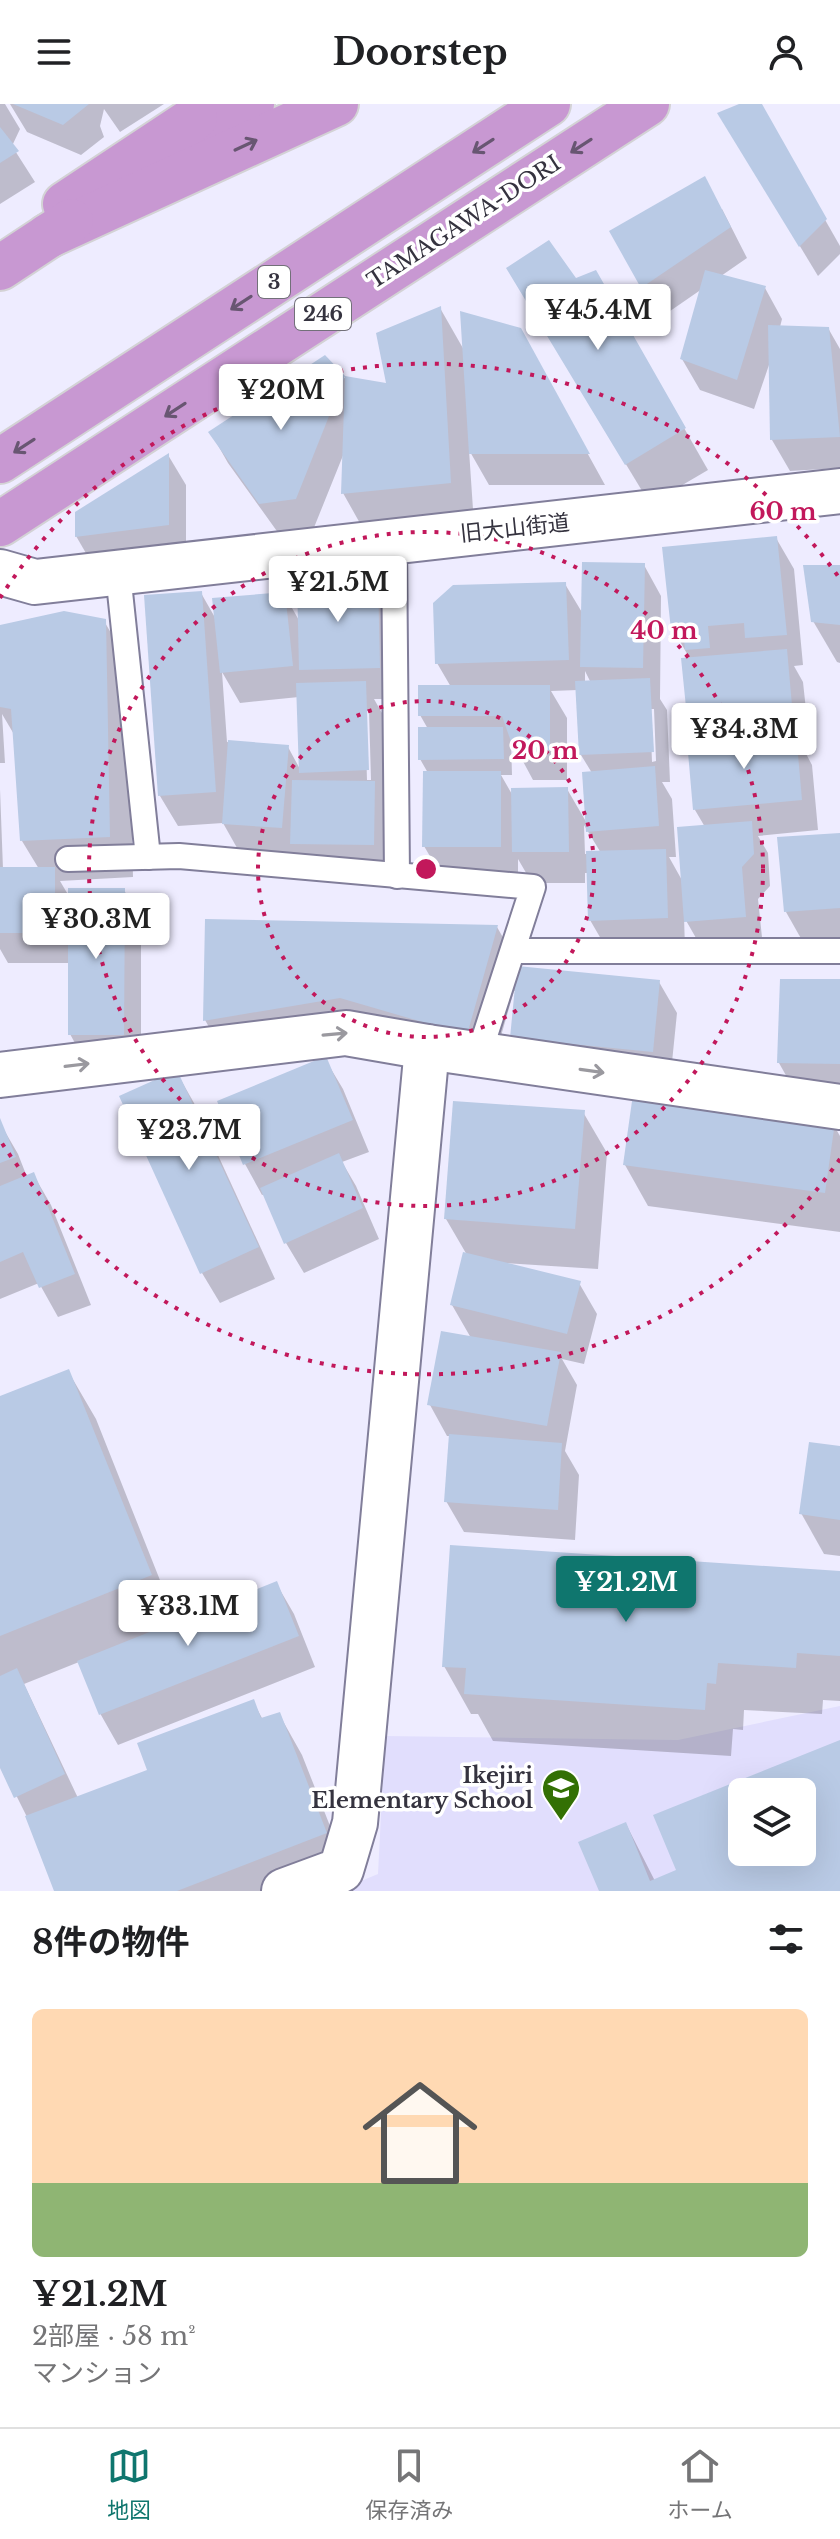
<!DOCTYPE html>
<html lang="ja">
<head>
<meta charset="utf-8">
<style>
  :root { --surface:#fff; --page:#f2f2f2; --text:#202124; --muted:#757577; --line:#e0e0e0; --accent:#0f766e }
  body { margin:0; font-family:"Libre Baskerville","Noto Sans JP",serif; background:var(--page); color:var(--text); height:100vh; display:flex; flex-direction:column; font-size:30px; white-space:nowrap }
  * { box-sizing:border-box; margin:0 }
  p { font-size:26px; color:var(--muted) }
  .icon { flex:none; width:44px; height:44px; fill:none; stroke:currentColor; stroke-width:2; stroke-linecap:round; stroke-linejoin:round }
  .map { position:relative; height:1787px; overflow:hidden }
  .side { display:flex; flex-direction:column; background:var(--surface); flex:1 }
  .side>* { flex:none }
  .tools { position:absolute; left:728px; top:1674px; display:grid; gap:16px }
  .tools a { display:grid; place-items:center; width:88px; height:88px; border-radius:12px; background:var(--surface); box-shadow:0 8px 32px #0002; font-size:40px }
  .price { position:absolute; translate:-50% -68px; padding:0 18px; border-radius:8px; background:#fff; color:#222; font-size:26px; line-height:52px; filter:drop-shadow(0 2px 4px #0008) }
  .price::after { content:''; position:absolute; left:50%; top:48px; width:24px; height:18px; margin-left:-12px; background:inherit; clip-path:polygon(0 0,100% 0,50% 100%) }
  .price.current { background:var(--accent); color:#fff }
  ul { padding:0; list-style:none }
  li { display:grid; align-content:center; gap:16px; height:424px; padding:0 32px }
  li+li { border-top:2px solid var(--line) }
  li span { display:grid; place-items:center; height:248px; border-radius:12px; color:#555 }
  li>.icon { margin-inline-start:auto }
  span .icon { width:144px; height:144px; fill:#fffc; stroke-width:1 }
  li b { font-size:34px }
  h2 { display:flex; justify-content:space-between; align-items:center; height:96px; padding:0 32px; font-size:34px }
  header { display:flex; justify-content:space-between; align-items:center; height:104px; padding:0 32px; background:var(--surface); font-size:36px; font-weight:700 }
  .menu { display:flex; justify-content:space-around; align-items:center; height:112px; border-top:2px solid var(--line); background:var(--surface); font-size:22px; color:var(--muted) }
  .menu a { display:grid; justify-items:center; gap:4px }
  .menu .current { color:var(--accent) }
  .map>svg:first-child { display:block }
  .built { fill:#e1defd; fill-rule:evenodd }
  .shadow { fill:#0003; fill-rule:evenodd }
  .building { fill:#b9cae5; fill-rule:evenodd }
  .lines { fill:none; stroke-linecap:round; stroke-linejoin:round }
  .lane-casing { stroke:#817e9a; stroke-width:28 }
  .street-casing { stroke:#817e9a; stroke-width:48 }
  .highway-casing { stroke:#d3d2d5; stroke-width:48 }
  .lane { stroke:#fff; stroke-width:24 }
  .street { stroke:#fff; stroke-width:44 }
  .highway { stroke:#c898d2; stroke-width:44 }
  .oneway { stroke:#685672 }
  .oneway2 { stroke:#9a999f }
  .ring { fill:none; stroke:#c2185b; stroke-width:4; stroke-dasharray:4 8 }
  .labels { text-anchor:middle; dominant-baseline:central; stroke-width:7; stroke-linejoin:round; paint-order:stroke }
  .shield { fill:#fff; stroke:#727079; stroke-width:2 }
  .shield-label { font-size:20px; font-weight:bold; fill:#35333f }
  .street-label { font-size:22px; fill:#35333f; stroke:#fff }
  .poi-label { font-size:22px; font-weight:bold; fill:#35333f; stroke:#fff; text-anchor:end }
  .centre { fill:#c2185b; stroke:#fff; stroke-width:4 }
  .ring-label { font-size:24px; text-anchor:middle; font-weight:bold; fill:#c2185b; stroke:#fff; stroke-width:7; stroke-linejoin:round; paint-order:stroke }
</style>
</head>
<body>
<header><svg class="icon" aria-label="menu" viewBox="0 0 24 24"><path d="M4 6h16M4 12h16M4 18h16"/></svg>Doorstep<svg class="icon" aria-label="person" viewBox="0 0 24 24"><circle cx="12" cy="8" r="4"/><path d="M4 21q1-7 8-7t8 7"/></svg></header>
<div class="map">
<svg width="840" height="1787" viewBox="0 0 840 1787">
  <rect width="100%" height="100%" fill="#eeecff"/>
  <!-- built -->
  <path class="built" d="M840 1602V1787H337L378 1770 385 1632 678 1636ZM742 1688H802V1748H742Z"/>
  <!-- shadow -->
  <g class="shadow">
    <path d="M0 0H5L20 25 12 42 35 78 0 100Z"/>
    <path d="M10 0H164L120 28 104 5 100 22 104 33 81 51 27 28Z"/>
    <path d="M745 0H759L840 142V150L818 172 738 40Z"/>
    <path d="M722 105 747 154 721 172 765 184 782 215 780 223 828 224 840 245V364L790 367 772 336 771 255 754 305 700 286 682 255 702 185 660 214 612 128Z"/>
    <path d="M595 168 708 366 650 400 532 205 575 176Z"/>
    <path d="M440 204 464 246 537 258 605 381H489L469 346 474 420 366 430 343 389 344 349 313 426 279 430 228 359 211 329 344 274 388 282Z"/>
    <path d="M168 351 186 381V451L94 463 76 432Z"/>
    <path d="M776 434 794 465 803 561 794 562 803 578 810 643 803 644 812 661 818 726 758 732 768 749 770 782 758 795 763 843 704 848 684 813 685 844 608 847 590 816 589 769H585V779H532L518 755V773H442L424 742 428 669 420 655 428 625 420 611 451 583 437 559 565 480 583 510 644 461 661 492 660 595 667 606 670 678H662L672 695 676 753H669L683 778 705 723 695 706 699 638 690 623V555L673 525ZM585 567 591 579H585ZM578 586 581 651 592 669 588 721 567 685 513 692 501 671H512L511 635 533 676H567V614L551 587ZM650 605H654L656 657 652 658ZM584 721 601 749 585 750Z"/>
    <path d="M840 463V559L837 558 813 517Z"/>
    <path d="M377 477 395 507 397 595H374L382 609 384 697 391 710V771L241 751 223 719 178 722 160 692 201 489 217 517 284 490 300 518ZM222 568 240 599 299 593 301 667 288 643 227 638ZM365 607H369L371 676H367Z"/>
    <path d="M104 517 128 558 133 773 60 777 70 794 124 786 141 817V961H87L70 930V859H8L0 845V685L3 765H39L22 737 15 632 2 610 5 659H0V523Z"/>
    <path d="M840 731V835L803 838 786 808Z"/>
    <path d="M497 823 521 865 659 878 677 909 670 978 530 965 516 887H514L490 970 364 934 228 957 205 916Z"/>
    <path d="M840 877V1000H802L779 959Z"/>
    <path d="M325 955 343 985 369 1048 342 1058 356 1082 379 1135 304 1169 286 1139 265 1090 262 1091 245 1060 220 998Z"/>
    <path d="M177 969 194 999 275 1175 220 1199 202 1169Z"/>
    <path d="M583 1008 607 1049 598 1165 506 1159V1161L579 1179 597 1210 584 1260 562 1255 577 1281 565 1347 579 1371 575 1436 464 1428 446 1397 451 1332H447L430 1301 471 1234 452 1201 467 1151 446 1115Z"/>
    <path d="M0 1019 18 1050 27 1073 33 1070 51 1101 91 1201 58 1213 39 1179 0 1195Z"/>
    <path d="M833 1020 840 1032V1128L648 1102 625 1061Z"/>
    <path d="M68 1267 96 1315 177 1519 276 1479 294 1510 315 1563 118 1641 101 1611 79 1558 24 1580 78 1694 150 1667 253 1597 263 1616 279 1610 302 1651 349 1770 306 1787H56L28 1715 0 1659V1294Z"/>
    <path d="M840 1344V1452L824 1450 801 1409Z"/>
    <path d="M840 1469V1597L823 1596 822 1610 744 1606 743 1626 733 1625 731 1652 493 1637 478 1610H471L444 1562Z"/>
    <path d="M840 1638V1787H601L626 1720 655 1777 679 1767 656 1712ZM742 1688H802V1748H742Z"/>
  </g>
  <!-- building -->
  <g class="building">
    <path d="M13 0H89L63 21Z"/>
    <path d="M739 0H762L827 115 799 143 717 9Z"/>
    <path d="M0 23 19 47 0 59Z"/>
    <path d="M705 72 731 123 641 184 609 127Z"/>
    <path d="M549 136 576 174 596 166 686 324 625 361 506 164Z"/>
    <path d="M705 166 766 182 737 276 680 255Z"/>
    <path d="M441 202 451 379 341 390 345 272 386 279 376 229Z"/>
    <path d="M460 207 521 224 590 350H469Z"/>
    <path d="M768 221 829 223 840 333 770 336Z"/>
    <path d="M325 251 345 272 296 395 259 400 208 328Z"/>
    <path d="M169 349V421L75 433V408Z"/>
    <path d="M777 432 787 531 745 534 744 519 708 522 710 544 685 546 683 525 671 526 662 443Z"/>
    <path d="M582 458 645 459 643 564 580 563Z"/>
    <path d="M803 461H840V521L811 518Z"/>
    <path d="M378 475 380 564 299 566 297 476Z"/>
    <path d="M566 478 569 556 435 560 433 499 453 481Z"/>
    <path d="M202 487 216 688 158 692 144 491Z"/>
    <path d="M285 488 293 562 220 569 212 494Z"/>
    <path d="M64 507 106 515 110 733 20 737 11 605 0 603V521Z"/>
    <path d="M787 545 793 613 688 623 681 554Z"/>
    <path d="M650 574 654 648 579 651 575 577Z"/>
    <path d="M366 577 369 666 299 669 296 579Z"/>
    <path d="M418 581H550V646H514L502 612H418Z"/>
    <path d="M418 623H503L504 655 418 656Z"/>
    <path d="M796 628 802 696 693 706 687 637Z"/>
    <path d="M228 636 289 641 282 724 222 720Z"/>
    <path d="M655 662 659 722 586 728 582 668Z"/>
    <path d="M423 667H501V743H422Z"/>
    <path d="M292 676 375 677 374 741 290 740Z"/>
    <path d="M568 683 569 748H512L511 684Z"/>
    <path d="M752 717 754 750 742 763 746 813 684 818 677 723Z"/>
    <path d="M840 729V804L784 808 777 733Z"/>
    <path d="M666 745 668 814 588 817 586 747Z"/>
    <rect x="0" y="763" width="55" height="66"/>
    <path d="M68 784H125L124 931H68Z"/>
    <path d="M205 815 498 821 467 931 340 894 203 917Z"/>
    <path d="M517 862 660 876 653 948 510 934Z"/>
    <path d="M780 875H840V960L777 959Z"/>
    <path d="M326 952 353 1016 243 1061 217 997Z"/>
    <path d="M177 966 259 1143 200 1170 119 992Z"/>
    <path d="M633 990 835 1018 825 1089 623 1061Z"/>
    <path d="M453 997 585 1006 575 1125 444 1115Z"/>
    <path d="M0 1014 16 1053 0 1059Z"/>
    <path d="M339 1049 363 1104 284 1140 260 1084Z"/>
    <path d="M34 1068 75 1170 39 1184 23 1148 0 1158V1082Z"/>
    <path d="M463 1148 581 1177 567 1230 450 1201Z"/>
    <path d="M441 1227 561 1248 547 1322 427 1301Z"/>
    <path d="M69 1265 152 1471 0 1532V1292Z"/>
    <path d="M449 1330 562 1339 558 1406 444 1398Z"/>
    <path d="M809 1338 840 1342V1416L799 1410Z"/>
    <path d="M450 1441 840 1467V1552L797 1549 796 1564 718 1559 716 1580 707 1579 705 1606 464 1590 466 1564 442 1563Z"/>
    <path d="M277 1477 299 1532 99 1611 77 1557Z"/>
    <path d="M17 1564 65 1670 14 1694 0 1664V1572Z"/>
    <path d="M254 1595 261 1614 280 1608 327 1729 177 1787H54L25 1712 147 1666 137 1639Z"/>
    <path d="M840 1636V1787H599L578 1738 626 1718 650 1777 676 1766 653 1711ZM742 1688H802V1748H742Z"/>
  </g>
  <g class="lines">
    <!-- lane casing -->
    <g class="lane-casing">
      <g id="lane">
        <path d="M394 437 397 772"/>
        <path d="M118 469 148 753"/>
        <path d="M68 755 179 752 533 783 479 950"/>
        <path d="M513 847H840"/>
      </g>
    </g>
    <!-- street casing -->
    <g class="street-casing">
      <g id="street">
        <path d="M0 468 35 478 840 387"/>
        <path d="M0 971 346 929 427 943 840 1003"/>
        <path d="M284 1787 341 1766 355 1719 427 943"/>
      </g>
    </g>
    <!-- highway casing -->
    <g class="highway-casing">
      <g id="highway">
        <path d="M176 49 252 0"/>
        <path d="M65 100 195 14"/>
        <path d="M48 132 336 0"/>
        <path d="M0 164 71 117"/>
        <path d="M0 357 548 0"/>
        <path d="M0 420 647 0"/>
      </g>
    </g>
    <!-- lane -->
    <use href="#lane" class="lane"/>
    <!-- street -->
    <use href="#street" class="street"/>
    <!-- highway -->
    <use href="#highway" class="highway"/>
  </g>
  <!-- one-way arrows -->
  <defs><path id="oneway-shaft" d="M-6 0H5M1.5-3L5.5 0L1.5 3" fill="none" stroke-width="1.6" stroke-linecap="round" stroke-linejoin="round" transform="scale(2)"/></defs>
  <g class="oneway">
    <use href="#oneway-shaft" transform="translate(246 41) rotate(-25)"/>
    <use href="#oneway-shaft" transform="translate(483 42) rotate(147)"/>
    <use href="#oneway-shaft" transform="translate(581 42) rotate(147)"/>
    <use href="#oneway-shaft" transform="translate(241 199) rotate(147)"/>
    <use href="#oneway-shaft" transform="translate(175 306) rotate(147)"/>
    <use href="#oneway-shaft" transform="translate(24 342) rotate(147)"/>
  </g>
  <g class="oneway2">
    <use href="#oneway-shaft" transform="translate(335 930) rotate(-5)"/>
    <use href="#oneway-shaft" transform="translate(77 961) rotate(-7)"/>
    <use href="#oneway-shaft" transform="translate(592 967) rotate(8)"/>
  </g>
  <!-- distance rings -->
  <g class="ring">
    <circle cx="426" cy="765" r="168"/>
    <circle cx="426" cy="765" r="337"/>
    <path d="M840 1055A505 505 0 0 1 0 1036M0 494A505 505 0 0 1 840 475"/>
  </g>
  <!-- icons -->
  <defs>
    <g id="school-pin" transform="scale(2)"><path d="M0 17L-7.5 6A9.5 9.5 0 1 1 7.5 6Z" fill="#337004" stroke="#fff"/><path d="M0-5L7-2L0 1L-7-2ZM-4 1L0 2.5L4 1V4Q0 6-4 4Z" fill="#fff"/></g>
  </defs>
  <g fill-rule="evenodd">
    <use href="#school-pin" x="561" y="1684"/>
  </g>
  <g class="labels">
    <!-- shield labels -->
    <g class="shield">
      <rect x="258" y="162" width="32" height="32" rx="6"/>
      <rect x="295" y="194" width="56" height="32" rx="6"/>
    </g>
    <g class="shield-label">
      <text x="274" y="178">3</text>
      <text x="323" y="210">246</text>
    </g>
    <!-- street labels -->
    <g class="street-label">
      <text transform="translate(464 118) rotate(-33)">TAMAGAWA-DORI</text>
      <text transform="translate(515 424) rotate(-6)">旧大山街道</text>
    </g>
    <!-- poi labels -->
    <g class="poi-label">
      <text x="533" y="1671">Ikejiri<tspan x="533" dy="25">Elementary School</tspan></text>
    </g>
  </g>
  <circle cx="426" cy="765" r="12" class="centre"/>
  <g class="ring-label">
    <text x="783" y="416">60 m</text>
    <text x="664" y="535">40 m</text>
    <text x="545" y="655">20 m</text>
  </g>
</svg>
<div class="tools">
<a><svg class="icon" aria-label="layers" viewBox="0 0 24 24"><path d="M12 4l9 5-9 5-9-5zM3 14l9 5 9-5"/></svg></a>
</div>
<b class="price" style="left:598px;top:248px">¥45.4M</b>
<b class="price" style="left:281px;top:328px">¥20M</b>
<b class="price" style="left:338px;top:520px">¥21.5M</b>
<b class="price" style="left:744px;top:667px">¥34.3M</b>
<b class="price" style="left:96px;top:857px">¥30.3M</b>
<b class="price" style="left:189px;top:1068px">¥23.7M</b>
<b class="price current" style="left:626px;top:1520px">¥21.2M</b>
<b class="price" style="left:188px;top:1544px">¥33.1M</b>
</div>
<section class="side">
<h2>8件の物件<svg class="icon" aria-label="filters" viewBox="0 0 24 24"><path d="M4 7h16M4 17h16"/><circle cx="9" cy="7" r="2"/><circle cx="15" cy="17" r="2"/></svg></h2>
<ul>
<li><span style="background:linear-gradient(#ffd9b3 70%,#8fb573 0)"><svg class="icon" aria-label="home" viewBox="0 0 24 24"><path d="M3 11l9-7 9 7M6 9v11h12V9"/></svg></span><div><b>¥21.2M</b><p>2部屋 · 58 m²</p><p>マンション</p></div></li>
</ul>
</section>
<nav class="menu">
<a class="current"><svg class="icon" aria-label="map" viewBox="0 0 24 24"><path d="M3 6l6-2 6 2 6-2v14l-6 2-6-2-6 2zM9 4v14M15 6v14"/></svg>地図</a>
<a><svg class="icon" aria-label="saved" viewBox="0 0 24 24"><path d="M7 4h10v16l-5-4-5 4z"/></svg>保存済み</a>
<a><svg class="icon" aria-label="home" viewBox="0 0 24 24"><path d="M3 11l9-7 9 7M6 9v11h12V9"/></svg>ホーム</a>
</nav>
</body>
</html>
